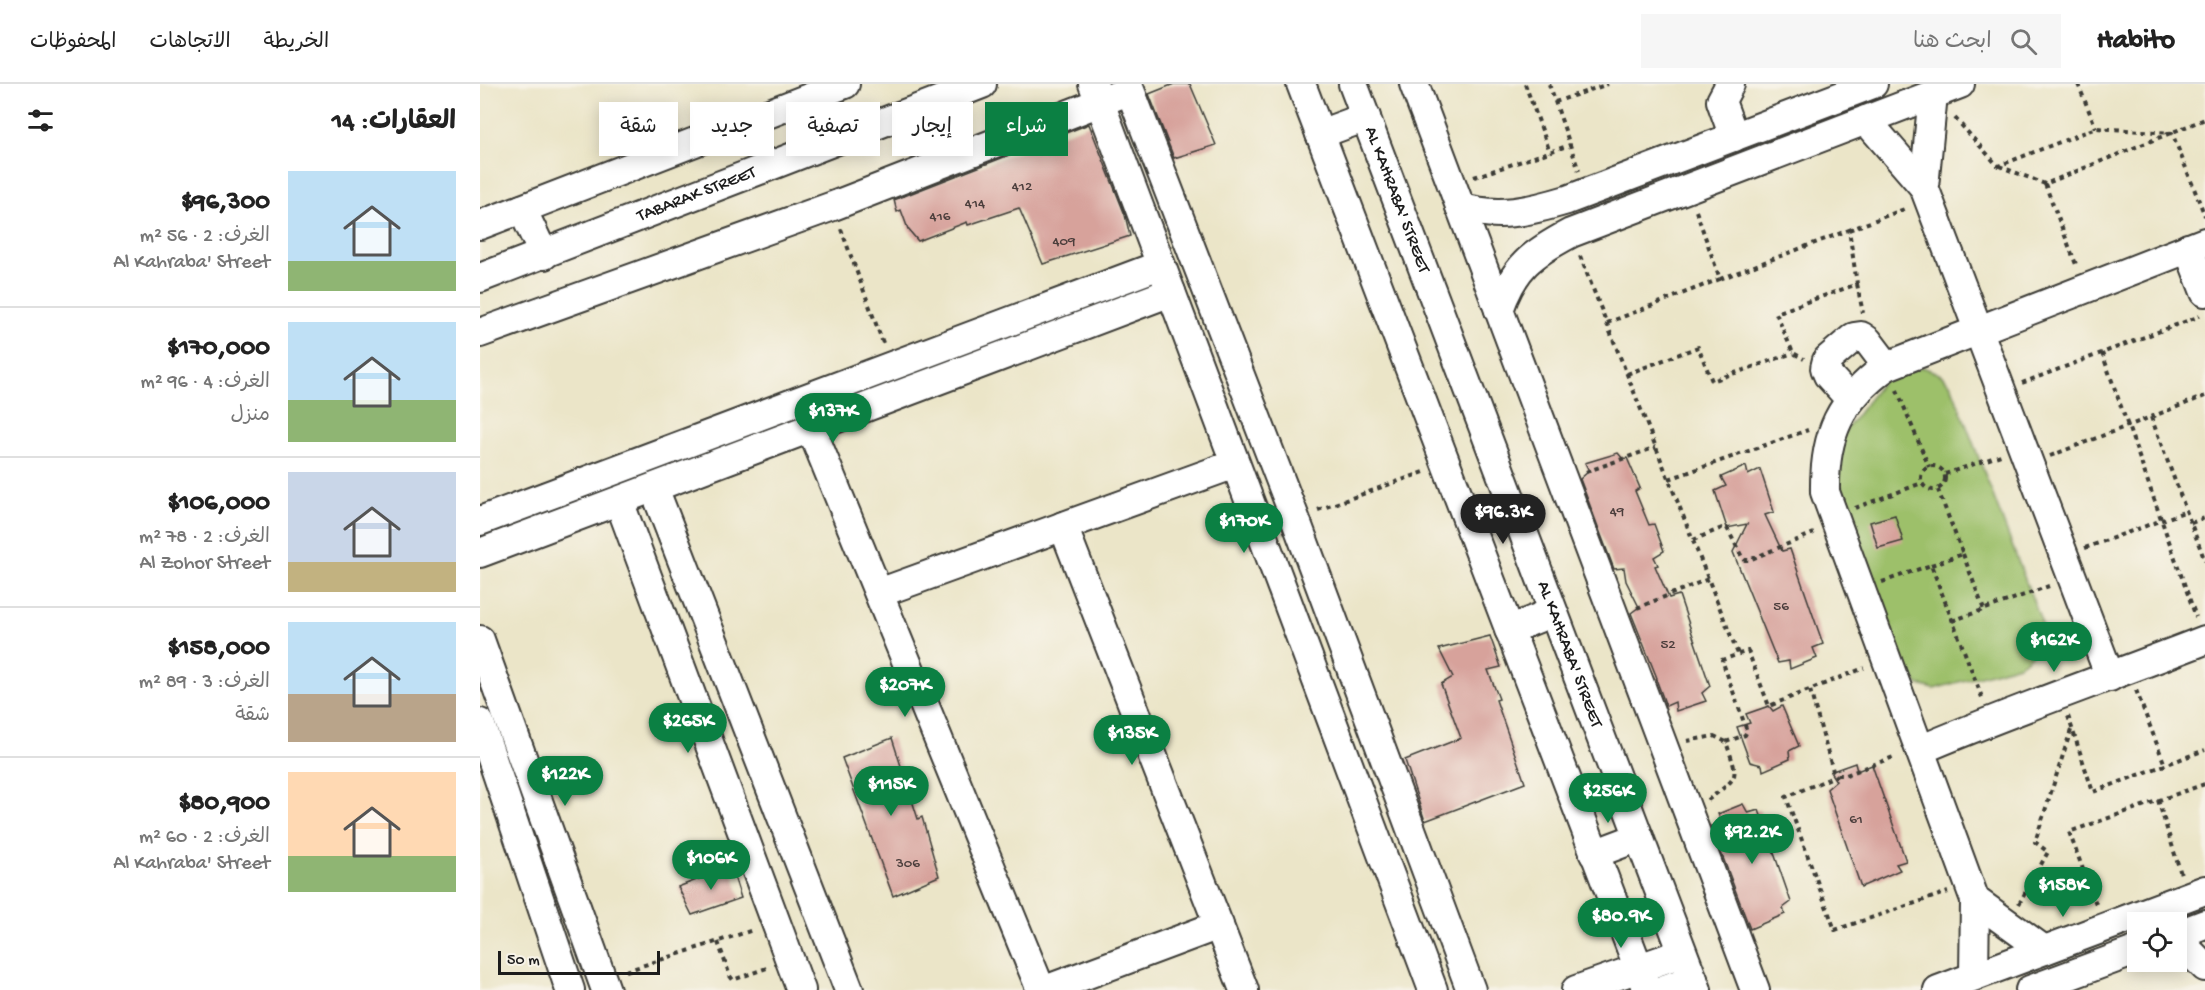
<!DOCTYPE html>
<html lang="ar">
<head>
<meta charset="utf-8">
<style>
  :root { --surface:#fff; --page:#f6f6f6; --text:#222; --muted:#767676; --line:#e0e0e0; --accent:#0b8043 }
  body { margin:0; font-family:"Gochi Hand","Playpen Sans Arabic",sans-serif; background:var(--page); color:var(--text); direction:rtl; height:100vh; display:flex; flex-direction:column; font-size:22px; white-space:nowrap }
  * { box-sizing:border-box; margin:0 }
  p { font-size:20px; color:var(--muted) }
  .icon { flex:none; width:33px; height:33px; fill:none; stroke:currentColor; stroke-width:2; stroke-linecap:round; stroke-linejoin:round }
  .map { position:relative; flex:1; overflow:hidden; direction:ltr }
  .panel { display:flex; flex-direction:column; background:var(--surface); width:480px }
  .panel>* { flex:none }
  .guide { position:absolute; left:18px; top:18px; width:570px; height:54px; direction:rtl; display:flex; gap:12px }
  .fabs { position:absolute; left:1647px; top:828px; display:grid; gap:12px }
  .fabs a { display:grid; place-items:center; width:60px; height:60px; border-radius:0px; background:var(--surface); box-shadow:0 3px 15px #0003; font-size:30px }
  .scale { position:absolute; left:18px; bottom:15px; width:162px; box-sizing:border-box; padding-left:6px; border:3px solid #1c1c1c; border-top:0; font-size:16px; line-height:21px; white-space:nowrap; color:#1c1c1c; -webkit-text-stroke:4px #f7f3e8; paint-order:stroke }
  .price { position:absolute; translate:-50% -51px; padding:0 14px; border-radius:21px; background:var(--accent); color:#fff; font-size:20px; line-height:39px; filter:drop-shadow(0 2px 3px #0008) }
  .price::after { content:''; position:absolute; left:50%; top:36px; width:18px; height:14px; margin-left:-9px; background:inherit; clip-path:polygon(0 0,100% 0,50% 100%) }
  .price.current { background:#222; color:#fff }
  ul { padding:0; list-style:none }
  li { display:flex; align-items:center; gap:18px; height:150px; padding:0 24px }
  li+li { border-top:2px solid var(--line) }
  li span { display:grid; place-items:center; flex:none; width:168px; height:120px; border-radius:0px; color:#555 }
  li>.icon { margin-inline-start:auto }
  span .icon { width:72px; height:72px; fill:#fffc; stroke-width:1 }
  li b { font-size:26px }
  h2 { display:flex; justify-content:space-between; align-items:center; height:72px; padding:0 24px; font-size:26px }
  .pill { padding:0 21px; border-radius:0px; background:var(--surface); box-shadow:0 3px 15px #0003; font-size:21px; line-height:54px }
  .pill.current { background:var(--accent); color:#fff }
  header { display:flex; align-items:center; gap:36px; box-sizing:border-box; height:84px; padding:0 30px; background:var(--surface); border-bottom:2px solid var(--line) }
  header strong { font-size:28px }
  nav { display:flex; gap:33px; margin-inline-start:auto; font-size:21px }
  .search { width:420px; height:54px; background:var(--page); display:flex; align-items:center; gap:15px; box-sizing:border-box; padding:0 21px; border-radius:0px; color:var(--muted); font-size:22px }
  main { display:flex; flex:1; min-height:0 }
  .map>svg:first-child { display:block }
  .green { fill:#9dc06a; stroke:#5c6e43; stroke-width:1.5 }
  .building { fill:#d7a29b }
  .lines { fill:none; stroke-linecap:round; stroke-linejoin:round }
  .minor-casing { stroke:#3b3a36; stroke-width:32 }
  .path { stroke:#3b3a36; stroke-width:4; stroke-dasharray:4.5 4.5; stroke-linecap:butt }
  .minor { stroke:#fff; stroke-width:28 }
  .labels { text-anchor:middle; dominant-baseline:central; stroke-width:6; stroke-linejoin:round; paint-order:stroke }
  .number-label { font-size:15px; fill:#4b3e3c }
  .street-label { font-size:18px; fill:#1c1c1c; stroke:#f7f3e8 }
</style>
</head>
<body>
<header>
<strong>Habito</strong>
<div class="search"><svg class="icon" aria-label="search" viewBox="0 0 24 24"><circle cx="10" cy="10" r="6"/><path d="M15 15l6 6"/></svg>ابحث هنا</div>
<nav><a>الخريطة</a><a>الاتجاهات</a><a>المحفوظات</a></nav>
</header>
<main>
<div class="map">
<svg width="1725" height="906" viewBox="0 0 1725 906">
  <rect width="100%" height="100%" fill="#f7f3e8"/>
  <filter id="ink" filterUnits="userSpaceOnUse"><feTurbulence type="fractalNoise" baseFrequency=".0167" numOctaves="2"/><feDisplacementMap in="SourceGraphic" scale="12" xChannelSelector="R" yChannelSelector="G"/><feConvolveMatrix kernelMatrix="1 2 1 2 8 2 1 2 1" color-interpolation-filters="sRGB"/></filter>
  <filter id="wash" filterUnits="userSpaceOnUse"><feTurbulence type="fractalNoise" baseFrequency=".008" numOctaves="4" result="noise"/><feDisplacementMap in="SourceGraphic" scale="24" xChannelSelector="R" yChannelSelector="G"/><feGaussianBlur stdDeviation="1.35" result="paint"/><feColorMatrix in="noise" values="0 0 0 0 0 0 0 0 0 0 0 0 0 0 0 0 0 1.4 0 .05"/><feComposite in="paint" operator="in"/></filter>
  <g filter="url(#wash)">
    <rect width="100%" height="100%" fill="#ebe5c8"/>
    <!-- green -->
    <path class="green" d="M1443 283 1461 291 1471 301 1564 545C1563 560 1551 573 1539 581L1454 605 1439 601 1420 580 1352 392V364L1406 293Z"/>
    <g id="blocks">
      <!-- building -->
      <g class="building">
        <path d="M694 0H710L736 61 694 74 669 10Z"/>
        <path d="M609 40 645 131 650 152 563 180 539 124 488 141 487 138 438 157 428 145 421 126 417 128 414 116Z"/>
        <path d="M1138 369 1143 375 1147 374 1160 404 1155 407 1169 441 1174 440 1184 467 1174 473 1178 481 1175 482 1189 514 1199 511 1230 602 1222 609 1226 617 1196 627 1195 618 1186 622 1176 595 1177 594 1151 529 1159 523 1146 497 1144 484 1134 485 1100 395 1109 387 1105 379Z"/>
        <path d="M1266 382 1268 391 1280 385 1294 428 1285 431 1302 467 1310 465 1343 560 1333 564 1337 574 1310 585 1309 577 1298 579 1253 468 1267 440 1247 444 1235 407 1246 402 1241 393Z"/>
        <path d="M1415 431 1423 457 1398 464 1390 438Z"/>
        <path d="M1010 552 1021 583 1008 586 1019 615 1016 616 1045 699 945 737 925 676 981 654 961 600 973 593 959 565Z"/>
        <path d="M1289 622 1293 627 1302 622 1319 662 1309 667 1310 675 1283 687 1282 681 1270 678 1257 643 1270 639 1266 630Z"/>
        <path d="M412 654 438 735 442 733 459 792 413 812 362 674Z"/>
        <path d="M1375 679 1377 687 1392 681 1426 777 1416 780 1420 786 1381 803 1347 705 1356 697 1350 688Z"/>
        <path d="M1263 720 1268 729 1279 726 1311 818 1303 824 1305 830 1270 845 1231 742 1242 739 1238 730Z"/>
        <path d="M251 783 261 814 212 831 198 803Z"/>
      </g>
    </g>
  </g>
  <g filter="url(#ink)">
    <use href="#blocks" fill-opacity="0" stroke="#3b3a36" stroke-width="1.5"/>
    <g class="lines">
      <!-- minor casing -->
      <g class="minor-casing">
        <g id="minor">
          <path d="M613 0 953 906"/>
          <path d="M821 0 1167 906"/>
          <path id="s1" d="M873 0 1217 906"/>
          <path d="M934 0 1275 906"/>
          <path d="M1250 0 1241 17 1254 53"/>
          <path d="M650 6 815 434 991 906"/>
          <path d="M1386 36 1444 103 1630 593"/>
          <path d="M840 50 886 33"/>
          <path d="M1444 103 1453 10"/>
          <path d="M980 123C1018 135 1050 127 1087 116L1393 0"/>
          <path d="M42 125 64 171"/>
          <path d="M0 141 365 0"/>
          <path d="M1708 164 1725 208"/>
          <path id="s2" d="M0 194 502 0"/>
          <path d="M1019 226C1034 183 1051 170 1091 149L1480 0"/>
          <path d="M0 249 353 122 638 11"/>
          <path d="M1370 315 1348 291 1345 284 1347 276 1374 253 1381 252 1388 257 1407 282"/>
          <path d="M331 344 561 906"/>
          <path d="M174 404 369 906"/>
          <path d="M139 417 321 906"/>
          <path d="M0 437 680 181"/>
          <path d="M583 442 764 906"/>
          <path d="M0 469 691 208"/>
          <path d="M399 509 755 380"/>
          <path d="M1029 546 1073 528"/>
          <path d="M0 556 126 906"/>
          <path d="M0 639 90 906"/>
          <path d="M1440 666C1533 626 1630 593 1725 556"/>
          <path d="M1114 770 1159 753"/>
          <path d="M1495 816 1564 866"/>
          <path d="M1696 851 1725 840"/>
          <path d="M1696 854 1725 883"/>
          <path d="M1494 892 1495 816 1345 408C1344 350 1360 316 1407 282L1725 158"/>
          <path d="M565 906 739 841"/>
          <path d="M1096 906 1202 869"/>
          <path d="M1182 906 1213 895"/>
          <path d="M1458 906 1725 806"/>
          <path d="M1550 906 1658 866"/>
        </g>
      </g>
      <!-- path -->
      <g class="path">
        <path d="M1045 0 1070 68"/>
        <path d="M1069 0 1099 87"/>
        <path d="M1598 0 1616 44"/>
        <path d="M1075 18 1128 0"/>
        <path d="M1475 34 1518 82 1616 44 1692 49 1725 132"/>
        <path d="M1519 82 1565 100 1725 35"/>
        <path d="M994 93 1090 61"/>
        <path d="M1565 100 1597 183"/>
        <path d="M1216 127 1240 195 1369 146 1377 200 1296 229 1313 269 1324 275"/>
        <path d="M361 145 403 259"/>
        <path d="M1369 146 1427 124"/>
        <path d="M1100 172 1258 570"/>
        <path d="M1377 200 1383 229"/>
        <path d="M1127 239 1240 195"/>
        <path d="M1622 269 1716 533"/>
        <path d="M1147 290 1218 263 1232 297 1313 269"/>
        <path d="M1542 299 1720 232"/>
        <path d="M1417 306 1449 383"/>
        <path d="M1671 333 1725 477"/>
        <path d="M1570 372 1725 312"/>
        <circle cx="1453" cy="394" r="12"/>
        <path d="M1106 388 1176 363"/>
        <path d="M1465 390 1521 371"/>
        <path d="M1189 395 1328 346"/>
        <path d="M1375 424 1442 399"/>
        <path d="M838 426 944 388"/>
        <path d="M1711 439 1725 434"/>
        <path d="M1213 456 1242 444H1247L1262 473 1265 476H1269L1334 449"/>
        <path d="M1605 464 1707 427"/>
        <path d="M1483 470 1504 526"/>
        <path d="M1451 481 1483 470 1458 406"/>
        <path d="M1402 498 1451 481 1503 616"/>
        <path d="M1157 524 1228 495"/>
        <path d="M1472 537 1569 502"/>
        <path d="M1330 606 1353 687 1358 691H1366L1416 672"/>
        <path d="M1656 606 1685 681"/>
        <path d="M1588 632 1613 708 1725 666"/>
        <path d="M1207 657 1234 652 1246 658C1259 696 1260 691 1228 716"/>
        <path d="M1246 658 1265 651 1267 647 1242 576 1268 567 1289 622 1384 584"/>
        <path d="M1358 691 1306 713 1355 846 1468 808"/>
        <path d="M1678 716 1701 790"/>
        <path d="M1539 820 1568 768 1555 758 1591 646"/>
        <path d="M1616 820 1589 748 1725 700"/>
        <path d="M238 858 250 892 253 896 287 884"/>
        <path d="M146 887 273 846"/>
      </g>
      <!-- minor -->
      <use href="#minor" class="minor"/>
    </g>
  </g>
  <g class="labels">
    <!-- number labels -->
    <g class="number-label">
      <text x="542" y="103">412</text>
      <text x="495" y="120">414</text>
      <text x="460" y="133">416</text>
      <text x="584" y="158">409</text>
      <text x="1137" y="428">49</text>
      <text x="1301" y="523">56</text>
      <text x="1188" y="561">52</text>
      <text x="1376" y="736">61</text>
      <text x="428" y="780">306</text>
    </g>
    <!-- street labels -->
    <g class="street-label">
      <text stroke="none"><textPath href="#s2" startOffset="232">TABARAK STREET</textPath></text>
      <text stroke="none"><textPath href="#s1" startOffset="124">AL KAHRABA' STREET</textPath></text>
      <text stroke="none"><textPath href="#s1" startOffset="610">AL KAHRABA' STREET</textPath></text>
    </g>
  </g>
</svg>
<div class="fabs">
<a><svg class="icon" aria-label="locate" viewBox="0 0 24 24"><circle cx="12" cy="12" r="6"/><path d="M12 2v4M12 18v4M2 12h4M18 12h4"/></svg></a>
</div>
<div class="scale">50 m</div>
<b class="price" style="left:353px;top:360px">$137K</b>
<b class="price current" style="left:1023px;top:461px">$96.3K</b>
<b class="price" style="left:764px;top:470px">$170K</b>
<b class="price" style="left:1574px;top:589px">$162K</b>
<b class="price" style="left:425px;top:634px">$207K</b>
<b class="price" style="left:208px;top:670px">$265K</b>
<b class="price" style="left:652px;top:682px">$135K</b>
<b class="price" style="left:85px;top:723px">$122K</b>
<b class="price" style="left:411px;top:733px">$115K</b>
<b class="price" style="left:1128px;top:740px">$256K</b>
<b class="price" style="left:1272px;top:781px">$92.2K</b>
<b class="price" style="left:231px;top:807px">$106K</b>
<b class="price" style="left:1583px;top:834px">$158K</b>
<b class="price" style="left:1141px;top:865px">$80.9K</b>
<div class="guide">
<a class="pill current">شراء</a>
<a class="pill">إيجار</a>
<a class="pill">تصفية</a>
<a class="pill">جديد</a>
<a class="pill">شقة</a>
</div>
</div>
<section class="panel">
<h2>العقارات: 14<svg class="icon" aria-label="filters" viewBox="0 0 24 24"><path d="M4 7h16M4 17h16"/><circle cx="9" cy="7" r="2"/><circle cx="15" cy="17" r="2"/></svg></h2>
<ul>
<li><span style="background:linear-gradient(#bfe0f5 75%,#8fb573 0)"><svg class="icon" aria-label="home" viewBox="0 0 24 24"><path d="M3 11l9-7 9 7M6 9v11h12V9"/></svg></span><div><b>$96,300</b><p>الغرف: 2 · 56 m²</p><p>Al Kahraba' Street</p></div></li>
<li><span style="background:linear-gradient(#bfe0f5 65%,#8fb573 0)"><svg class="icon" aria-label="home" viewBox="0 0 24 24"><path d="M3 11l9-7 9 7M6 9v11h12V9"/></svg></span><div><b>$170,000</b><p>الغرف: 4 · 96 m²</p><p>منزل</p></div></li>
<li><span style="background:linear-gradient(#c9d6e8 75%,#c2b280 0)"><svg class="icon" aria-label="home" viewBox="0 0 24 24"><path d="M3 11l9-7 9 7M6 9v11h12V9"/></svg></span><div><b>$106,000</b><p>الغرف: 2 · 78 m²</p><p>Al Zohor Street</p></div></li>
<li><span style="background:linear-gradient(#bfe0f5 60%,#b9a48a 0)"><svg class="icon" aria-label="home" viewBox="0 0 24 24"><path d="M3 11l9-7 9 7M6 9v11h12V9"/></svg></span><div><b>$158,000</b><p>الغرف: 3 · 89 m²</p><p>شقة</p></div></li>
<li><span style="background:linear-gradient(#ffd9b3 70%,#8fb573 0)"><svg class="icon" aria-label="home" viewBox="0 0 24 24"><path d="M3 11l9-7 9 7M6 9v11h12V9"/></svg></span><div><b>$80,900</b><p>الغرف: 2 · 60 m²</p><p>Al Kahraba' Street</p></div></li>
</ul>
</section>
</main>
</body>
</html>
